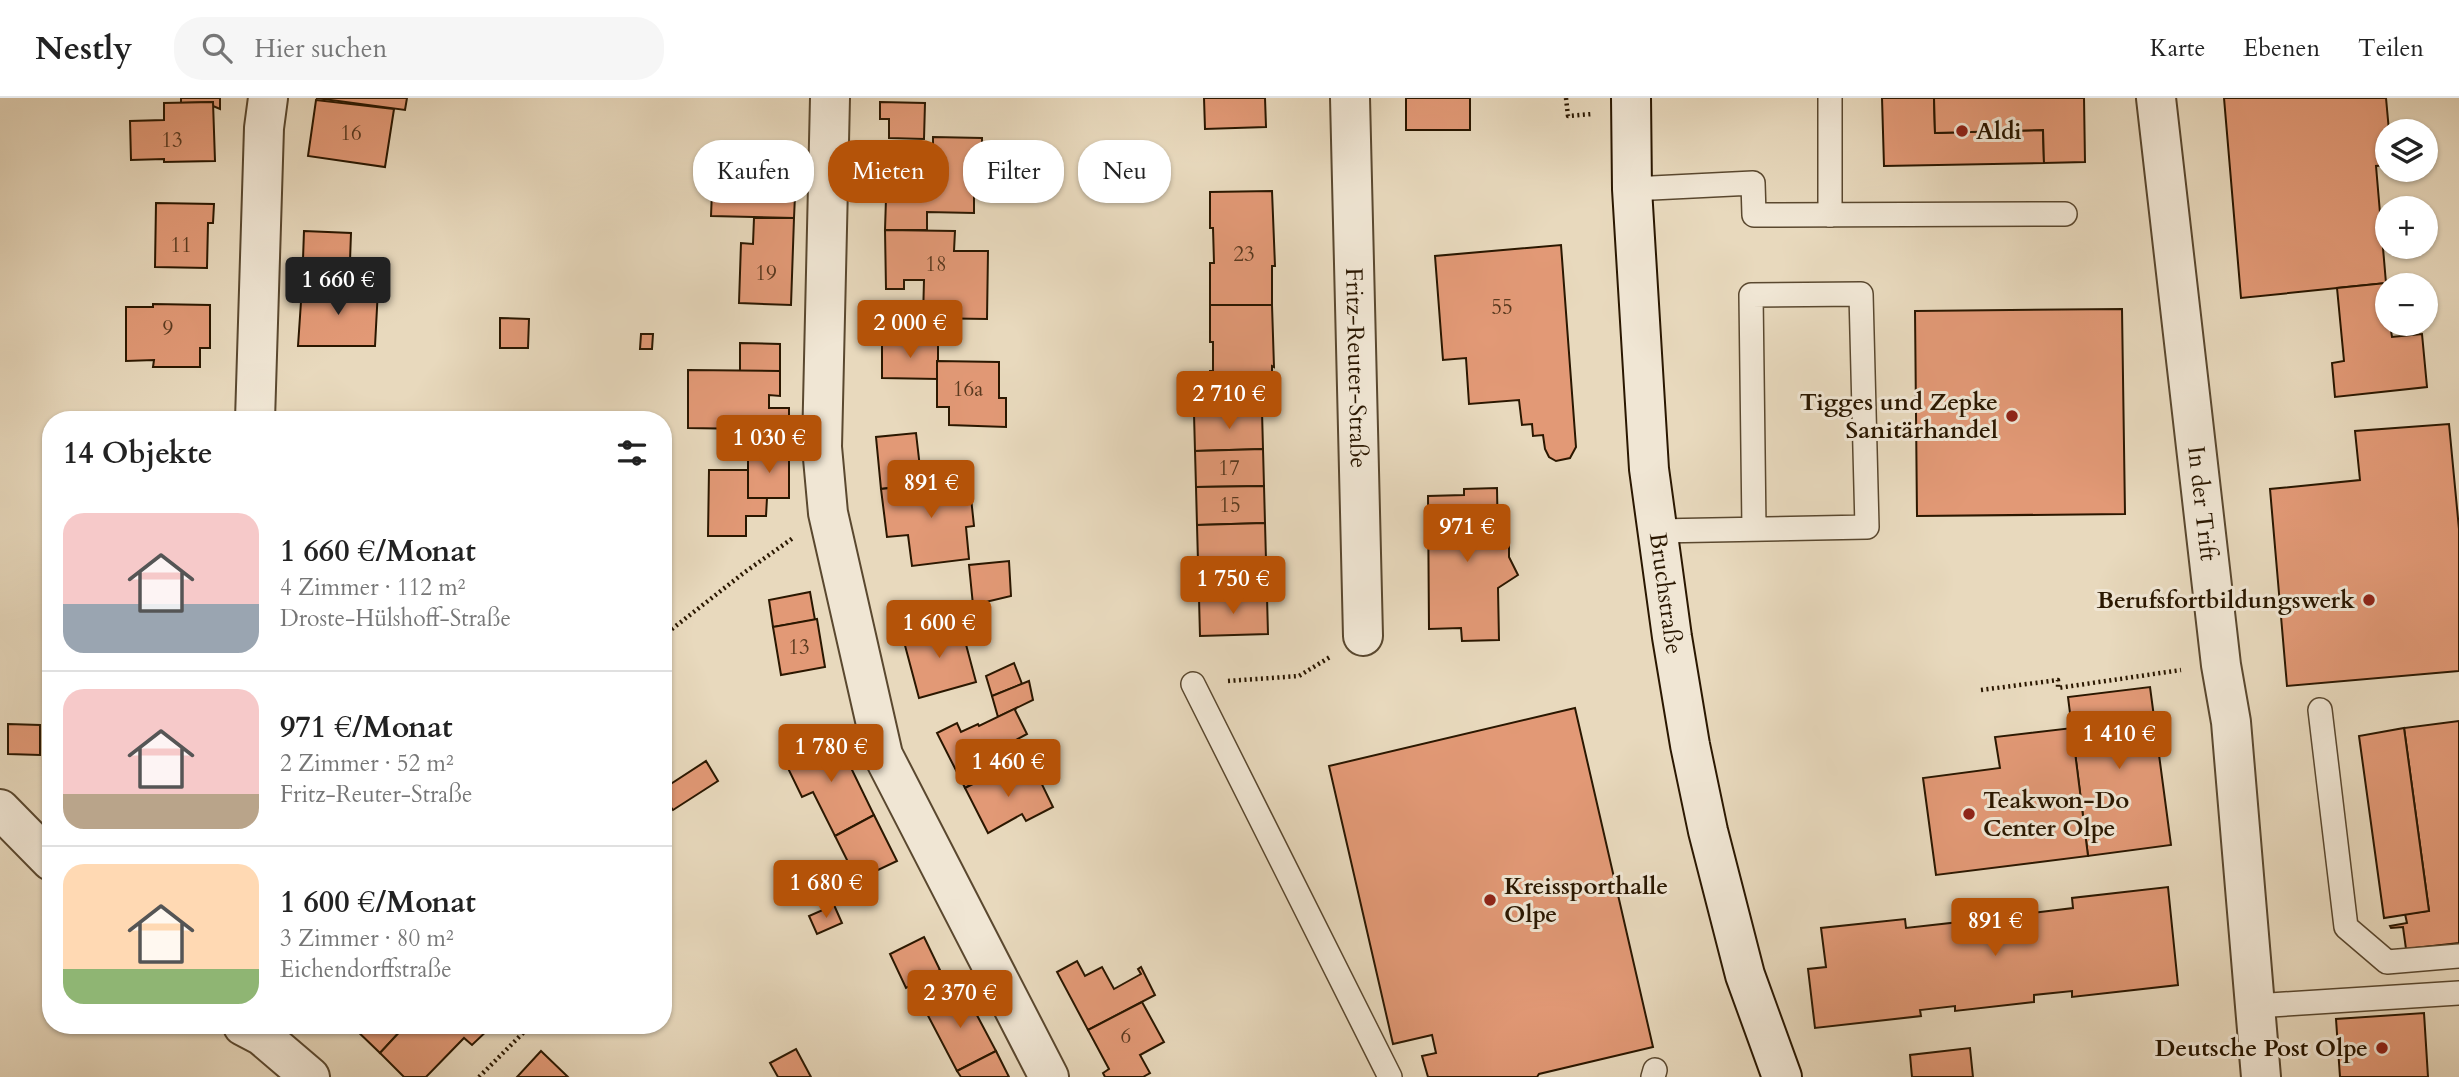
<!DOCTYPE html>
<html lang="de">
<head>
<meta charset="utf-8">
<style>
  :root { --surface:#fff; --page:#f6f6f6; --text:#222; --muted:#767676; --line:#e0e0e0; --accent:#b45309 }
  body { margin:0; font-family:Cardo,serif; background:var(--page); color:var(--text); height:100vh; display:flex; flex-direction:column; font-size:26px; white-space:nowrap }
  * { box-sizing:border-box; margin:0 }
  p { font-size:23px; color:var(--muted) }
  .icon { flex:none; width:38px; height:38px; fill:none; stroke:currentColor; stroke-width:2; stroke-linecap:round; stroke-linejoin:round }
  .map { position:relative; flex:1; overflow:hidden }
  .side { position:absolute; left:42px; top:313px; width:630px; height:623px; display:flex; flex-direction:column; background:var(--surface); border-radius:28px; box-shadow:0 2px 5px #0004 }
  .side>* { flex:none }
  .guide { position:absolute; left:693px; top:42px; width:665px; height:63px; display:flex; gap:14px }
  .controls { position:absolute; left:2375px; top:21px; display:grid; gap:14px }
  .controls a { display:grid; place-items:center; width:63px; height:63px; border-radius:50%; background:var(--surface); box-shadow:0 2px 5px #0004; font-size:35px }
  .price { position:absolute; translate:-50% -60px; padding:0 16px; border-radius:7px; background:var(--accent); color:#fff; font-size:23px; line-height:46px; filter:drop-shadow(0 2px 4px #0008) }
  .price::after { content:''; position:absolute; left:50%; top:42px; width:21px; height:16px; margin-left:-10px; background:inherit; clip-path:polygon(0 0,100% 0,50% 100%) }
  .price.on { background:#222; color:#fff }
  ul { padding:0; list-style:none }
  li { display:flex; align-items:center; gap:21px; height:175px; padding:0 21px }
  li+li { border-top:2px solid var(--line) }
  li span { display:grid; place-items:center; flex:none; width:196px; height:140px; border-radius:21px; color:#555 }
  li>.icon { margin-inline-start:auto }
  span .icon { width:84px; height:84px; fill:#fffc; stroke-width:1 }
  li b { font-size:30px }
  h2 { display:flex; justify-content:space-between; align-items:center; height:84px; padding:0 21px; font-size:30px }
  .tag { padding:0 24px; border-radius:28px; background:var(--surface); box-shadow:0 2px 5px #0004; font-size:24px; line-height:63px }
  .tag.on { background:var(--accent); color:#fff }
  header { display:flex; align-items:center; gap:42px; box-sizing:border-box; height:98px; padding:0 35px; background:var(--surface); border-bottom:2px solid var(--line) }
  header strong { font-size:33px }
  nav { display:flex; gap:38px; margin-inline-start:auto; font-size:24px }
  .search { width:490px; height:63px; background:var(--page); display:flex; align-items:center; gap:18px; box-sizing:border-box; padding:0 24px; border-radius:28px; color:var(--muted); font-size:26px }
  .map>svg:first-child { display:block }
  .building { fill:#e29976; stroke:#2a1700; stroke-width:2 }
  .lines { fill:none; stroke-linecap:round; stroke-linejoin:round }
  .lane-casing { stroke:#5a482f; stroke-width:26 }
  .street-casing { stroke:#5a482f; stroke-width:42 }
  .secondary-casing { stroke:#2a1700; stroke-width:42 }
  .path { stroke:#2a1700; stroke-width:4.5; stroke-dasharray:2 3.5; stroke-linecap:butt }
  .lane { stroke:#f0e6d4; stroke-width:23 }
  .street { stroke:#f0e6d4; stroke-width:38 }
  .secondary { stroke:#f0e6d4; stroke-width:38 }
  .poi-dot { fill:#8f2418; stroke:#f0e6d4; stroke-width:2.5 }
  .labels { text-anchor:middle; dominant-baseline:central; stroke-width:6; stroke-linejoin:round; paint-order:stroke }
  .number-label { font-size:21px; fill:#58381e }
  .poi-label { font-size:24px; font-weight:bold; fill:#2a1700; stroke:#f0e6d4; text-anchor:start }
  .street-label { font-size:24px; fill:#2a1700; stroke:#f0e6d4 }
</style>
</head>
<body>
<header>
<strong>Nestly</strong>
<div class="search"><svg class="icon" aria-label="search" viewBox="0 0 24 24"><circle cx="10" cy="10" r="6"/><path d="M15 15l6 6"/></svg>Hier suchen</div>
<nav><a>Karte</a><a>Ebenen</a><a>Teilen</a></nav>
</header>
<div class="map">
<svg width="2459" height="979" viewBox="0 0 2459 979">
  <rect width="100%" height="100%" fill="#e8d9bd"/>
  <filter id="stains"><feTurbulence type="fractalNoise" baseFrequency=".00286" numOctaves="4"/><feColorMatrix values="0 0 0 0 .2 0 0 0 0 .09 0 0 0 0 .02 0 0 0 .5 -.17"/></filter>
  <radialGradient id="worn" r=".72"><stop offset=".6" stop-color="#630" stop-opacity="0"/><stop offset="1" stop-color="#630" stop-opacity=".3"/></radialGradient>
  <!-- building -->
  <g class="building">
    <path d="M181 0H220V11L213 8V4L181 5Z"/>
    <path d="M316 0H407L405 12Z"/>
    <path d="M1204 0H1265L1266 29 1205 31Z"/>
    <rect x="1406" y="0" width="64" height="32"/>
    <path d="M1882 0H1934L1935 35 2043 32 2044 65 1884 68Z"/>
    <path d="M1934 0H2084L2085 64 2044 65 2043 32 1935 35Z"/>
    <path d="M2224 0H2386L2389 33H2387V67L2376 68 2386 185 2241 200Z"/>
    <path d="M316 2 394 11 385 69 308 58Z"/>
    <path d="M213 4 215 63 164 64V61L131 62 130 23 164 22V5Z"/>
    <path d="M880 4 925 5 924 41 889 40V21H880Z"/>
    <path d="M933 39 982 40V87H974V115L927 114V132H885L887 69H911V82H933Z"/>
    <path d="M755 44 756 60H775L774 75H796L794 120 711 118 712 93 720 94 721 51 754 52Z"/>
    <path d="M1272 93 1275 168H1272V207H1210V165H1214L1213 130H1210V94Z"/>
    <path d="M156 105 214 106 213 125H208L207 170 155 169Z"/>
    <path d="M754 120H794L791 207 739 205 741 145 753 146Z"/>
    <path d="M885 132 955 133 954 153H988L987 221 923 220 924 182H904V191H886Z"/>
    <path d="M304 133 351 135 349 191 302 189Z"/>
    <path d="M1561 147 1576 349 1570 360 1556 363 1549 359 1545 351 1543 337 1533 338 1532 326 1522 327 1519 302 1469 306 1466 260 1443 262 1435 158Z"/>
    <path d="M2386 185 2387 226H2390L2392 239 2422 236 2427 289 2335 299 2332 265 2344 263 2337 190Z"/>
    <path d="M302 189 378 191 375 248H298Z"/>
    <path d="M153 206 210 207V250H200V269H153L154 262 126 263V209H153Z"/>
    <path d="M1210 207H1272L1274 269 1272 268V312H1209L1210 273H1213V244H1210Z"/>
    <path d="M2122 211 2125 416 1917 418 1915 213Z"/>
    <path d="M500 220 529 221 528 250H500Z"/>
    <path d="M641 236H653L652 251H640Z"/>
    <path d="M882 243 938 244V281L882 280Z"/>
    <path d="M740 245 780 246V273H740Z"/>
    <path d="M937 263 999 264V300H1006V329L949 327V309H937Z"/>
    <path d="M688 272 780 273V298L769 297V310H789V353L748 354V331L688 330Z"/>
    <path d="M1262 313 1263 351 1195 353 1194 316Z"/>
    <path d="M303 316 377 319V322H302Z"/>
    <path d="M2449 326 2459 431V573L2287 588 2270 391 2360 382 2355 333Z"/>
    <path d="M916 335 922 387 881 391 876 339Z"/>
    <path d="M1263 351 1264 388 1196 389 1195 353Z"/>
    <path d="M789 353V400H748V354Z"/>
    <path d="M709 372H748V400H767L766 418H746V438H708Z"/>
    <path d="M969 381 974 428 966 429 969 461 912 468 908 437 887 439 881 391Z"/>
    <path d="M1264 388 1265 425 1197 427 1196 389Z"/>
    <path d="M1497 390 1498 445H1509V459L1518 477 1498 490 1499 542 1462 543 1461 530 1429 531 1428 398 1464 397V391Z"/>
    <path d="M1265 425 1266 462 1198 464 1197 427Z"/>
    <path d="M1266 462 1267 499 1199 500 1198 464Z"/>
    <path d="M1009 463 1011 498 973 507 969 467Z"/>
    <path d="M810 494 815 522 773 529 769 502Z"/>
    <path d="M1267 499 1268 536 1200 538 1199 500Z"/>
    <path d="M817 521 825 569 781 577 773 529Z"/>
    <path d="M960 524 976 584 919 600 903 540Z"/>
    <path d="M1014 565 1022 586 992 598 986 578Z"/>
    <path d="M1029 583 1033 602 998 619 992 598Z"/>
    <path d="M2150 589 2171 747 2088 758 2068 599Z"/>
    <path d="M1016 610 1015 612 1027 636 993 654 1002 671 965 690 937 635 957 625 961 634 978 626 979 628Z"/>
    <path d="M1575 610 1653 949 1539 976 1537 979H1428L1422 958 1436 955 1432 937 1393 946 1329 668Z"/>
    <path d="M2459 623V845L2406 851 2403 829 2391 830 2390 828 2407 825 2405 816 2429 813 2404 630Z"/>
    <path d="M8 626 40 627V657L8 656Z"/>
    <path d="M2072 630 2088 758 1936 777 1923 680 2000 670 1995 639Z"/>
    <path d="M2404 630 2429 813 2384 820 2359 638Z"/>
    <path d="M835 637 874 717 835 738 813 694 802 699 784 662Z"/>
    <path d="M706 663 718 683 673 712 663 698V691Z"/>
    <path d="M1002 671 1010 687 1036 674 1053 709 1026 723 1022 716 988 735 965 690Z"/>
    <path d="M874 717 897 763 857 782 835 738Z"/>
    <path d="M2168 789 2178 887 2072 899V893L2034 897V904L1955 913V908L1920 912 1921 918 1815 930 1808 871 1826 869 1821 830 1905 821 1906 830 1959 824 1958 814 2022 807 2023 816 2073 810 2072 800Z"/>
    <path d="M834 807 842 825 817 836 809 818Z"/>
    <path d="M924 839 940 872 906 890 890 856Z"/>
    <path d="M1077 863 1085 878 1102 869 1114 891 1141 876 1138 871 1141 869 1155 897 1088 932 1057 874Z"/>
    <path d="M963 891 996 953 957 973 924 910Z"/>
    <path d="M1142 904 1164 944 1140 957 1150 975 1143 979H1105L1103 975 1109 971 1088 932Z"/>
    <path d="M2424 915 2428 979H2340L2336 921Z"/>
    <path d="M352 928H405L380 955Z"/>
    <path d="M405 928H423L427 932 430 928H492L472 947 464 940 426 979H404L380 955Z"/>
    <path d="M1970 950 1973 979H1912L1910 957Z"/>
    <path d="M796 951 811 979H778L770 965Z"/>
    <path d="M541 953 568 979H517Z"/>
    <path d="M996 953 1009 979H961L957 973Z"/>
  </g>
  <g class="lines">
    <!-- lane casing -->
    <g class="lane-casing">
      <g id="lane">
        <path d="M1830 0V117"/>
        <path d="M1632 91 1753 85 1754 117 2065 116"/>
        <path d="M1657 433 1867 429 1861 196 1751 197 1754 431"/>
        <path d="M1193 586 1390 979"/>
        <path d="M2320 612 2346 829 2387 864 2459 858"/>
        <path d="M2255 908 2459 895"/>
        <path d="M1653 979 1655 972"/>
      </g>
    </g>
    <!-- street casing -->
    <g class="street-casing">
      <g id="street">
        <path d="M830 0 822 349 828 415 883 657 1049 979"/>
        <path id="s1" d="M1350 0 1363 538"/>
        <path id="s2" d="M2156 0 2221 567 2231 624 2261 979"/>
        <path d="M255 322 264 30 268 0"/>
        <path d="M0 711 51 763"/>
        <path d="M243 928 262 938 310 979"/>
      </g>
    </g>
    <!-- secondary casing -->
    <g class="secondary-casing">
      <g id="secondary">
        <path id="s3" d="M1631 0 1632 91 1649 371 1672 539 1690 647 1708 733 1745 877 1782 979"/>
      </g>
    </g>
    <!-- path -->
    <g class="path">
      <path d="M1566 0 1568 18 1592 16"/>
      <path d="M663 538 745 474 793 440"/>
      <path d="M1228 583 1299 578 1330 559"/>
      <path d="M1981 592 2058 582V590L2181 572"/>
      <path d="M479 979 530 928"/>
    </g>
    <!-- lane -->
    <use href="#lane" class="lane"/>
    <!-- street -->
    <use href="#street" class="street"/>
    <!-- secondary -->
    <use href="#secondary" class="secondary"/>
  </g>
  <!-- markers -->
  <g class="poi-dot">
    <circle cx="1962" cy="33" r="7"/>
    <circle cx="2012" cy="318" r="7"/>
    <circle cx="2369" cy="502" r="7"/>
    <circle cx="1969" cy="716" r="7"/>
    <circle cx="1490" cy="802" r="7"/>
    <circle cx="2382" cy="950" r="7"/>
  </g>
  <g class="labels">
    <!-- number labels -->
    <g class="number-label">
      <text x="351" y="35">16</text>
      <text x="172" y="42">13</text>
      <text x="181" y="147">11</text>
      <text x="1244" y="156">23</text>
      <text x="936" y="166">18</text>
      <text x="766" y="175">19</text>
      <text x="1502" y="209">55</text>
      <text x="168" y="230">9</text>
      <text x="968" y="291">16a</text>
      <text x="1229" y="370">17</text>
      <text x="1230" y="407">15</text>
      <text x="799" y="549">13</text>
      <text x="1126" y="938">6</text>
    </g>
    <!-- poi labels -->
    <g class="poi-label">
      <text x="1976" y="33">Aldi</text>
      <text x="1998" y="304" text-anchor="end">Tigges und Zepke<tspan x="1998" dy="28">Sanitärhandel</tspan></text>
      <text x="2355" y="502" text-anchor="end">Berufsfortbildungswerk</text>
      <text x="1983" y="702">Teakwon-Do<tspan x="1983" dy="28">Center Olpe</tspan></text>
      <text x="1504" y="788">Kreissporthalle<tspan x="1504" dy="28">Olpe</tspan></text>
      <text x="2368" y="950" text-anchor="end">Deutsche Post Olpe</text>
    </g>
    <!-- street labels -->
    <g class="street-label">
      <text stroke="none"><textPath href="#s1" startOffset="270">Fritz-Reuter-Straße</textPath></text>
      <text stroke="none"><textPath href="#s2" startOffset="408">In der Trift</textPath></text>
      <text stroke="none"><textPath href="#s3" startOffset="497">Bruchstraße</textPath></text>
    </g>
  </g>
  <rect width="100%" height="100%" filter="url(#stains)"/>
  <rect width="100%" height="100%" fill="url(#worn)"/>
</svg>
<div class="controls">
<a><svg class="icon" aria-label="layers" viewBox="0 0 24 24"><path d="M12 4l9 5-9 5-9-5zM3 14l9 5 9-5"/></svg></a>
<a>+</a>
<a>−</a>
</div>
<b class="price on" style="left:338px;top:219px">1 660 €</b>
<b class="price" style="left:910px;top:262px">2 000 €</b>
<b class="price" style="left:1229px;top:333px">2 710 €</b>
<b class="price" style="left:769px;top:377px">1 030 €</b>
<b class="price" style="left:931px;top:422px">891 €</b>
<b class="price" style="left:1467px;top:466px">971 €</b>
<b class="price" style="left:1233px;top:518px">1 750 €</b>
<b class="price" style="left:939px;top:562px">1 600 €</b>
<b class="price" style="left:2119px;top:673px">1 410 €</b>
<b class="price" style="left:831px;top:686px">1 780 €</b>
<b class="price" style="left:1008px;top:701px">1 460 €</b>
<b class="price" style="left:826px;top:822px">1 680 €</b>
<b class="price" style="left:1995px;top:860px">891 €</b>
<b class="price" style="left:960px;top:932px">2 370 €</b>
<div class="guide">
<a class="tag">Kaufen</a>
<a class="tag on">Mieten</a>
<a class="tag">Filter</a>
<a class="tag">Neu</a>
</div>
<section class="side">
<h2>14 Objekte<svg class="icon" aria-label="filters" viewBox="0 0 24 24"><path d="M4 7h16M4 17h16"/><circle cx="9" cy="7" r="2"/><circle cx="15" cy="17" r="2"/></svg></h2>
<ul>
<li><span style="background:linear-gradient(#f6c9c9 65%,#9aa5b1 0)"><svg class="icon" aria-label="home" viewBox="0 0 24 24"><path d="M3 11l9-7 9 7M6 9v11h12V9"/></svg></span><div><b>1 660 €/Monat</b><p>4 Zimmer · 112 m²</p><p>Droste-Hülshoff-Straße</p></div></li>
<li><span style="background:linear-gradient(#f6c9c9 75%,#b9a48a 0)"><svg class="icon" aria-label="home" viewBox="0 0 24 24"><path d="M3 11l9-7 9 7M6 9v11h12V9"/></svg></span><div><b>971 €/Monat</b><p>2 Zimmer · 52 m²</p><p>Fritz-Reuter-Straße</p></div></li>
<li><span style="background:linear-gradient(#ffd9b3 75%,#8fb573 0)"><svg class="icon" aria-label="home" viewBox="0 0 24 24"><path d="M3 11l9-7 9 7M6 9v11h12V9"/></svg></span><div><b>1 600 €/Monat</b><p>3 Zimmer · 80 m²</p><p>Eichendorffstraße</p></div></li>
</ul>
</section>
</div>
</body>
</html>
